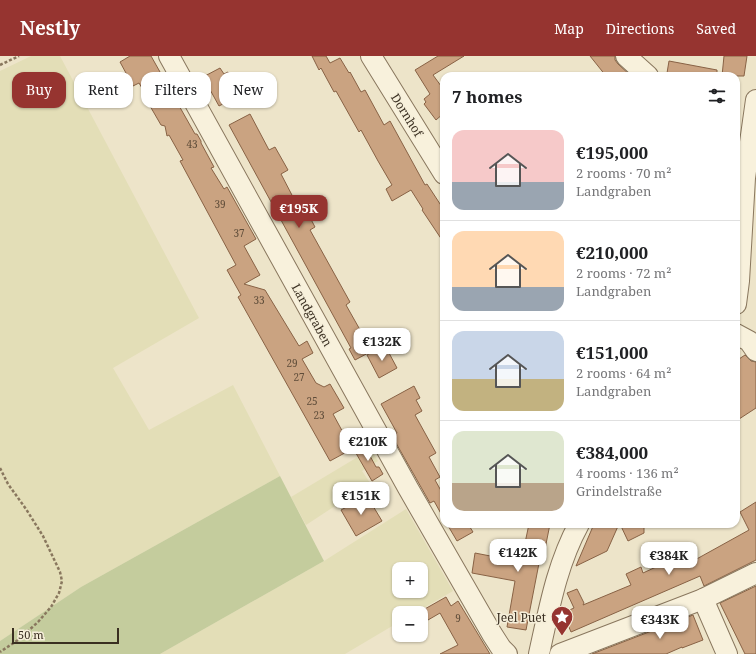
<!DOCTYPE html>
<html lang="en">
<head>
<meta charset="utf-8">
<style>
  :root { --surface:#fff; --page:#f6f6f6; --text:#202124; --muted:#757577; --line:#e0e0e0; --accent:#963430 }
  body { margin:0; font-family:"Noto Serif",serif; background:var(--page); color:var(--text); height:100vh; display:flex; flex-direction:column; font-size:15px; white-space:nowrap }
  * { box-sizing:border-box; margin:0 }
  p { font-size:13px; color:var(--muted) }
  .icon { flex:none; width:22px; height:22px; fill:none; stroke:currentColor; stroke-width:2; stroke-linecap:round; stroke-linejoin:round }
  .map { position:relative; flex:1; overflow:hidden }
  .details { position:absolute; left:440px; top:16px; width:300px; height:456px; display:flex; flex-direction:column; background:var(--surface); border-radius:12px; box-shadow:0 1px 3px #0004 }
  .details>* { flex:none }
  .top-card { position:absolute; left:12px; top:16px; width:368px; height:36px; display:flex; gap:8px }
  .buttons { position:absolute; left:392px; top:506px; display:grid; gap:8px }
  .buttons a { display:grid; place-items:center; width:36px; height:36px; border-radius:8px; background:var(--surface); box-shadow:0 1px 3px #0004; font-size:20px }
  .scale { position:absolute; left:12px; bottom:10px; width:107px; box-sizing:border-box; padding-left:4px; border:2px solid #3a2f21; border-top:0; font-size:11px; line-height:14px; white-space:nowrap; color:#3a2f21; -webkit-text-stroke:3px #f5eed9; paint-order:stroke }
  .price { position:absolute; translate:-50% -34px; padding:0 9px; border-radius:8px; background:#fff; color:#222; font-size:13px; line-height:26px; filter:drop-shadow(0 1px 2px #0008) }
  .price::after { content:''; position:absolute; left:50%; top:24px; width:12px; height:9px; margin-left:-6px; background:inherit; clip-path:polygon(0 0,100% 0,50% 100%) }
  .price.on { background:var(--accent); color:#fff }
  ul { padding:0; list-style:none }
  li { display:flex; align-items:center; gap:12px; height:100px; padding:0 12px }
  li+li { border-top:1px solid var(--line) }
  li span { display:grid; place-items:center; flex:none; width:112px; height:80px; border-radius:12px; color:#555 }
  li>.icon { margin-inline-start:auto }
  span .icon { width:48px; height:48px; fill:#fffc; stroke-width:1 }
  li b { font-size:17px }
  h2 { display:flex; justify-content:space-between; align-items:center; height:48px; padding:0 12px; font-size:17px }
  .tag { padding:0 14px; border-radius:12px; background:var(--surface); box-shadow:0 1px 3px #0004; font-size:14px; line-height:36px }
  .tag.on { background:var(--accent); color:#fff }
  header { display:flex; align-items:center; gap:24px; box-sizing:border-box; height:56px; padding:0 20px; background:var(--accent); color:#fff }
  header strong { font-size:19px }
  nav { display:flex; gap:22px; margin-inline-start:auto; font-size:14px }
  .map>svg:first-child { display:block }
  .farmland { fill:#e3deb7; fill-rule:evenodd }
  .green { fill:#c4cc9d }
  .building { fill:#caa381; stroke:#886245 }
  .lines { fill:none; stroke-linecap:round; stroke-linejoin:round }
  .minor-casing { stroke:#89775e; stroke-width:22 }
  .path { stroke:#89775e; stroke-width:2.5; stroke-dasharray:3 2; stroke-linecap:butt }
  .minor { stroke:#f8f1dc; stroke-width:20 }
  .labels { text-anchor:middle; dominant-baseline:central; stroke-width:3; stroke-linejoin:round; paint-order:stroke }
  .number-label { font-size:10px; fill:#5e4c39 }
  .street-label { font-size:12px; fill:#3a2f21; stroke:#f5eed9 }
  .poi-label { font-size:12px; fill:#3a2f21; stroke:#f5eed9; text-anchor:end }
</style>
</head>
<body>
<header>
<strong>Nestly</strong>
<nav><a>Map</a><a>Directions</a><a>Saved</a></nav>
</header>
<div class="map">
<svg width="756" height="598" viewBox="0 0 756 598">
  <rect width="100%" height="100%" fill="#ede4c9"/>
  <!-- farmland -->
  <g class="farmland">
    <path d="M31 0H60L199 262 113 312 149 374 233 329 280 420 81 531 0 585V15Z"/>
    <path d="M371 393 378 405 362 415 370 427 306 469 291 441Z"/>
    <path d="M406 453 453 535 415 557H399V566L345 598H160L324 505ZM399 513H421V535H399Z"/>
  </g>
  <!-- green -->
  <path class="green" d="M280 420 324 505 160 598H0V585L81 531Z"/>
  <!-- building -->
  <g class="building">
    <path d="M130 0H151L195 78H197L201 85V87L214 111 211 112 224 133 227 131 256 183 244 190 260 219 244 228 265 234 299 290 307 285 313 297 302 303 316 327 324 331 330 328 344 352 333 358 352 393 330 405 238 241 241 239 227 214 236 209 180 105 183 104 169 79 167 80 165 70 161 69 150 50 152 49 139 27 133 30 120 6Z"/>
    <path d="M312 0H326L330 7 340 2 349 17 350 16 361 36 365 34 384 69 390 65 425 129 427 128 444 154V187L422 154 423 153 411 134 392 145 386 133 392 129 378 105 361 74 359 76 336 35 334 36 321 12 319 14Z"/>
    <path d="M438 0H464L433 19 444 34V57L436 64 424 48 426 46 424 43 430 38 415 14Z"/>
    <path d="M590 0H615V4L618 8 631 20H606Z"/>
    <path d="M724 0H747L744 20H722Z"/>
    <path d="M669 5 717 14V20H687L667 17Z"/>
    <path d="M220 12 224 18 228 16 240 39 219 50 203 21Z"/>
    <path d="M250 58 269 94 275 91 288 114 281 118 294 143 296 142 302 154 305 152 315 171 310 174 350 246 346 249 372 295 355 304 349 293 351 292 229 69Z"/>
    <path d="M383 290 388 298 389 297 397 312 379 322 367 299Z"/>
    <path d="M745 299 751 305 756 306V352L736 365V305Z"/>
    <path d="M414 330 420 342 416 344 422 355 415 359 436 397 429 401 440 421 435 424 444 440V463L434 445 430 447 392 380 397 377 381 348Z"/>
    <path d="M363 387 376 411H379L383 418 372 425 353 392Z"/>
    <path d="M367 440 382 465 356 480 341 454Z"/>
    <path d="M756 446V504L704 530 700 520 571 576 563 557 574 552 567 537 577 533 584 547 583 549 631 529 626 518 641 511 643 517 669 505 663 492 674 487 682 504 690 501 693 505 749 474 740 456Z"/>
    <path d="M447 468H468L473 476 457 485Z"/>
    <path d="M529 468H550L544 498 541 497 526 574 507 571 515 525 472 517 475 497 521 506Z"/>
    <path d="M594 468H619L607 495 576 510Z"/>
    <path d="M620 468H642L644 472V477L628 485Z"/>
    <path d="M756 530V598H745L720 547Z"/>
    <path d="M446 541 451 550 458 545 490 598H440L458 589 440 557 428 564 423 554Z"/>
    <path d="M693 559 703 584 682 592V591L666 598H592Z"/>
  </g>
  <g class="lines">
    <!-- minor casing -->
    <g class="minor-casing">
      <g id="minor">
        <path d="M169 0 408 432 492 578 501 592 507 598"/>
        <path d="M371 0 444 118"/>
        <path d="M626 0 648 20"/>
        <path d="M736 248 739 225 745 122 756 44"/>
        <path d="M736 278 749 285 756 295"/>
        <path d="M703 543 727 598"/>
        <path d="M539 598C549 553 557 508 579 468"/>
        <path d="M560 598 703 543 756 517"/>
      </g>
    </g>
    <!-- path -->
    <g class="path">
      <path d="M0 9 19 0"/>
      <path d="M0 412 8 428 26 453 43 480 60 516 62 525 59 537 51 551 38 566 18 584 0 596"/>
    </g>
    <!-- minor -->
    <use href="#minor" class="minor"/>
  </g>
  <!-- icons -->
  <defs>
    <g id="sight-pin" transform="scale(1.15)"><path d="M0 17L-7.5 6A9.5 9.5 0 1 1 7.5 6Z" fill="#963430" stroke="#f5eed9"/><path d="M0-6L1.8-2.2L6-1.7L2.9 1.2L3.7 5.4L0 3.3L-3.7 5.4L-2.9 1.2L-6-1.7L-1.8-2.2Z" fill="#fff"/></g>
  </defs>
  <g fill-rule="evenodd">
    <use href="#sight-pin" x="562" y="561"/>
  </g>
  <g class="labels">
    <!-- number labels -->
    <g class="number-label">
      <text x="192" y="88">43</text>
      <text x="220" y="148">39</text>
      <text x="239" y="177">37</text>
      <text x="259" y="244">33</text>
      <text x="292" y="307">29</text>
      <text x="299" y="321">27</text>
      <text x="312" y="345">25</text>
      <text x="319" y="359">23</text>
      <text x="458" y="562">9</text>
    </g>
    <!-- street labels -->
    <g class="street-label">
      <text transform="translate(407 59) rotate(58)">Dornhof</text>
      <text transform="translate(312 259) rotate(61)">Landgraben</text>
    </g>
    <!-- poi labels -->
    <g class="poi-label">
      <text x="546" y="561">Jeel Puet</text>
    </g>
  </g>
</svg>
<div class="buttons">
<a>+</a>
<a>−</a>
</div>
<div class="scale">50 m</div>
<b class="price on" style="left:299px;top:173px">€195K</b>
<b class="price" style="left:382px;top:306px">€132K</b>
<b class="price" style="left:368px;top:406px">€210K</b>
<b class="price" style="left:361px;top:460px">€151K</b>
<b class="price" style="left:518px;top:517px">€142K</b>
<b class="price" style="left:669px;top:520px">€384K</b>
<b class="price" style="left:660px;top:584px">€343K</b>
<div class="top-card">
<a class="tag on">Buy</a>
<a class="tag">Rent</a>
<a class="tag">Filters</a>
<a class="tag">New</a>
</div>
<section class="details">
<h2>7 homes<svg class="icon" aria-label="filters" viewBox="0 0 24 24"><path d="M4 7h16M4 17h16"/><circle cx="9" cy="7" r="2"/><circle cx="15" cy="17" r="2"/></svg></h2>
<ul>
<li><span style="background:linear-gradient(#f6c9c9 65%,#9aa5b1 0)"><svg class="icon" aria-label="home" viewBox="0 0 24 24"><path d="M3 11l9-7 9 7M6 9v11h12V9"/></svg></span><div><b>€195,000</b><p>2 rooms · 70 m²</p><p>Landgraben</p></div></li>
<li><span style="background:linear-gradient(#ffd9b3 70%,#9aa5b1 0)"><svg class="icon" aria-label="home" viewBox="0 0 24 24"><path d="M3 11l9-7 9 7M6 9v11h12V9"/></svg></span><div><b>€210,000</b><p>2 rooms · 72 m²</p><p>Landgraben</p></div></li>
<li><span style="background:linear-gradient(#c9d6e8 60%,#c2b280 0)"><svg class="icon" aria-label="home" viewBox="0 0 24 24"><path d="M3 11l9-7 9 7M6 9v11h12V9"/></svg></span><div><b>€151,000</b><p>2 rooms · 64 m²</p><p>Landgraben</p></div></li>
<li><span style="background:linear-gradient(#dfe7d0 65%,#b9a48a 0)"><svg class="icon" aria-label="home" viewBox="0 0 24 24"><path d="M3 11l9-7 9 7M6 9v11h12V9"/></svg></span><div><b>€384,000</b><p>4 rooms · 136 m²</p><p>Grindelstraße</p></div></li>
</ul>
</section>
</div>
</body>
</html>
